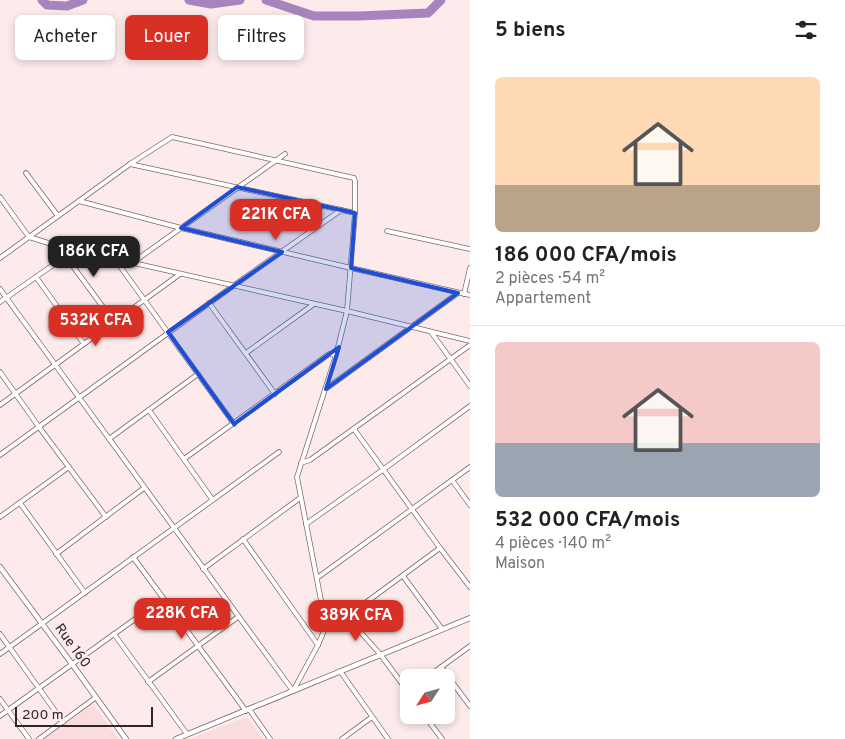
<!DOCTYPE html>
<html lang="fr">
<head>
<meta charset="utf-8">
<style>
  :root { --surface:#fff; --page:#f6f6f6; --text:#222; --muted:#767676; --line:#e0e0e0; --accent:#d93025 }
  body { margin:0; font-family:Overpass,sans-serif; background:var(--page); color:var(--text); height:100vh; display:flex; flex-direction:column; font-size:19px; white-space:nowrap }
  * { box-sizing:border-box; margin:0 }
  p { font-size:16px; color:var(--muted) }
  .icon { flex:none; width:28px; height:28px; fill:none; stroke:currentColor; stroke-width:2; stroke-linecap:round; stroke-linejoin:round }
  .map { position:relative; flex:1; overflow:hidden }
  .drawer { display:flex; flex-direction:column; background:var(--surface); width:375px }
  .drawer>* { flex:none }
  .hud { position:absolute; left:15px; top:15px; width:380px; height:45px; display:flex; gap:10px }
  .needle { width:32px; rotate:234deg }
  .fabs { position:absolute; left:400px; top:669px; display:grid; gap:10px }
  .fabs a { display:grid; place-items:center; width:55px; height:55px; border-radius:8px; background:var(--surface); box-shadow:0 2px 8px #0003; font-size:25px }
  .scale { position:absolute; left:15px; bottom:12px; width:138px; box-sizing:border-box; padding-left:5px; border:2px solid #302626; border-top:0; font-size:14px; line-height:18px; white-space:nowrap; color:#302626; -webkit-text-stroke:4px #fdebeb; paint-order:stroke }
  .price { position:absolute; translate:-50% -42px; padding:0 11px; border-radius:10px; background:var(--accent); color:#fff; font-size:16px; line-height:32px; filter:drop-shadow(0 1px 2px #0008) }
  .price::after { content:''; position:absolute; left:50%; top:30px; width:15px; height:11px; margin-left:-8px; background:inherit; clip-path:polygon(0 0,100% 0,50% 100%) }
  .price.active { background:#222; color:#fff }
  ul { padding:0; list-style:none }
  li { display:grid; align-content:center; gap:10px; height:265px; padding:0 25px }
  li+li { border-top:1px solid var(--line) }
  li span { display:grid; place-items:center; height:155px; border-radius:8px; color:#555 }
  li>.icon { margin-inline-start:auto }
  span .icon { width:90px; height:90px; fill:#fffc; stroke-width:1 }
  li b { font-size:21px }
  h2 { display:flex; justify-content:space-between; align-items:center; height:60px; padding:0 25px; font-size:21px }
  .chip { padding:0 18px; border-radius:8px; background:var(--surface); box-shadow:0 2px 8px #0003; font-size:18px; line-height:45px }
  .chip.active { background:var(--accent); color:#fff }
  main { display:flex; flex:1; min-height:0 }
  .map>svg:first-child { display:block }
  .built { fill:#fadcdc }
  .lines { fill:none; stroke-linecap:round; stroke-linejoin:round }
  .river { stroke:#a884bd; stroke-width:9 }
  .minor-casing { stroke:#806767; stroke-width:5.5 }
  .tertiary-casing { stroke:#806767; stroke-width:6 }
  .minor { stroke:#fff; stroke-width:4 }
  .tertiary { stroke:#fff; stroke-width:4.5 }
  .marked { fill:#1d4ed8; fill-opacity:0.2; stroke:#1d4ed8; stroke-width:4; stroke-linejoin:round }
  .labels { text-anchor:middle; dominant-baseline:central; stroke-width:4; stroke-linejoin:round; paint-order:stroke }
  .street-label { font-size:14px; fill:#302626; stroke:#fdebeb }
</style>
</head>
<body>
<main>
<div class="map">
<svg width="470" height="739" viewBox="0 0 470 739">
  <rect width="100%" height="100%" fill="#fdebeb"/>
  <!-- built -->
  <g class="built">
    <path d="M92 703 118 739H43Z"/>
    <path d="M247 717 263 739H190Z"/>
  </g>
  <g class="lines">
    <!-- river -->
    <g class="river">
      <path d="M42 0 47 5 67 6 83 0"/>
      <path d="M189 0 211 4 240 0"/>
      <path d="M266 0 314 16H359L428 13 441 0"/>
    </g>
    <!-- minor casing -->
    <g class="minor-casing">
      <g id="minor">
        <path d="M130 164 355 213"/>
        <path d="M26 173 58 216"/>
        <path d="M0 197 29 237 58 246 347 311 470 341"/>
        <path d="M79 201 181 228 351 268 470 295"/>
        <path d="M387 231 470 249"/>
        <path d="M58 246 114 322"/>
        <path d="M0 258 130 164 172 137 354 178 355 181V213L347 311 336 355 297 477 326 626 318 645 293 691 0 289"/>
        <path d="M114 258 234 424"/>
        <path d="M132 263 285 154"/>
        <path d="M36 277 84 344"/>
        <path d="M464 294 470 268"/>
        <path d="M0 302 66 256"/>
        <path d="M209 303 275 394"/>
        <path d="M431 332 470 386"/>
        <path d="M246 353 314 304"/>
        <path d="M0 372 39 427 106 517"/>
        <path d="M327 388 458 293"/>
        <path d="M0 405 180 274"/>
        <path d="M149 410 212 499"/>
        <path d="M354 429 440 548 470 587"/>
        <path d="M109 439 198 374"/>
        <path d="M0 455 233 286 341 210"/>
        <path d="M184 459 329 354 336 355"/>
        <path d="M301 463 310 460 470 345"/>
        <path d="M452 480 470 505"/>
        <path d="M20 503 85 593"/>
        <path d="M0 517 69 467"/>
        <path d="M306 524 384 469 470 406"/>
        <path d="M243 539 318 645"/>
        <path d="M56 554 144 488"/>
        <path d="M133 557 246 711"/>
        <path d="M203 569 300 498"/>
        <path d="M403 576 442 629"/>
        <path d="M317 578 470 467"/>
        <path d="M347 617 380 654 409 693"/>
        <path d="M326 626 338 623 440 548"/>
        <path d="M0 634 63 722"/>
        <path d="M114 634 187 734"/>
        <path d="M0 654 279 452"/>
        <path d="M441 667 470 706"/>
        <path d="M340 671 388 739"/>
        <path d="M426 678 470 646"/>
        <path d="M148 682 238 617"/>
        <path d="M0 699 29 739"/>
        <path d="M249 709 270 739"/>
        <path d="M424 715 442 739"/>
        <path d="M0 716 163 599"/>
        <path d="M39 739 95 698"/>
        <path d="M342 739 372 717"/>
      </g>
    </g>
    <!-- tertiary casing -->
    <g class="tertiary-casing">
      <g id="tertiary">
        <path d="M0 567 72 664 126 739"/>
        <path d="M176 739 470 618"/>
      </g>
    </g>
    <!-- minor -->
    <use href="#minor" class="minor"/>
    <!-- tertiary -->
    <use href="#tertiary" class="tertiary"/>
  </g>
  <!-- marked area -->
  <path class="marked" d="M237 187 355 213 351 268 458 293 326 389 339 347 234 424 168 332 282 252 181 228Z"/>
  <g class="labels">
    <!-- street labels -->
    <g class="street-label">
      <text transform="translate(72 646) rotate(54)">Rue 160</text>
    </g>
  </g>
</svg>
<div class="fabs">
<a><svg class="needle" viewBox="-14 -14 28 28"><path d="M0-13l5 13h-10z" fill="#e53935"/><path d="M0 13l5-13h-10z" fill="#767676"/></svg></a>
</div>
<div class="scale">200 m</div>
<b class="price" style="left:276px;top:241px">221K CFA</b>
<b class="price active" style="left:94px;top:278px">186K CFA</b>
<b class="price" style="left:96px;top:347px">532K CFA</b>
<b class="price" style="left:182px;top:640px">228K CFA</b>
<b class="price" style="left:356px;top:642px">389K CFA</b>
<div class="hud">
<a class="chip">Acheter</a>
<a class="chip active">Louer</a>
<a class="chip">Filtres</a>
</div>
</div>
<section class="drawer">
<h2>5 biens<svg class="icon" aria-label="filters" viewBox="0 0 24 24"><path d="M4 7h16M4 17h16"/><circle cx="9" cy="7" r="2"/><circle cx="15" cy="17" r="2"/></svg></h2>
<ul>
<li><span style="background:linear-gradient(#ffd9b3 70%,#b9a48a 0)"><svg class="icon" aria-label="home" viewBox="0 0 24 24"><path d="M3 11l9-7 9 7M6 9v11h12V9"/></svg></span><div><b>186 000 CFA/mois</b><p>2 pièces · 54 m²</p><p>Appartement</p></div></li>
<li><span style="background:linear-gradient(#f6c9c9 65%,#9aa5b1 0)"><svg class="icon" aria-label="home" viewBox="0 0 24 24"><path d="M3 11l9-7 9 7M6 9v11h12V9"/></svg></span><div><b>532 000 CFA/mois</b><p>4 pièces · 140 m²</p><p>Maison</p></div></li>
</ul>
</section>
</main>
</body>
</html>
